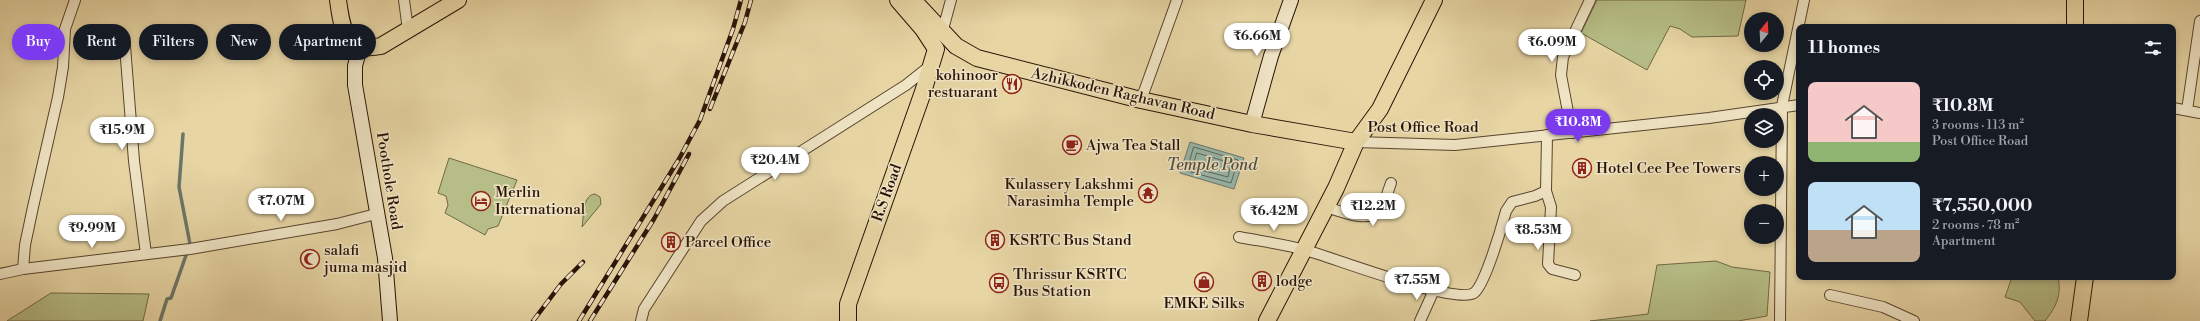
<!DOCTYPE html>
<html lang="en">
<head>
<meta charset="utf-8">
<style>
  :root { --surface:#171b24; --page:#242831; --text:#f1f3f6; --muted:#9ea1a6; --accent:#7c3aed }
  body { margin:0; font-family:"Libre Bodoni",serif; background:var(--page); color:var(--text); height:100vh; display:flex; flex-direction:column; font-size:15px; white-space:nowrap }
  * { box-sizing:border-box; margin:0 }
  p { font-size:13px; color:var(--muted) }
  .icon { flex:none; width:22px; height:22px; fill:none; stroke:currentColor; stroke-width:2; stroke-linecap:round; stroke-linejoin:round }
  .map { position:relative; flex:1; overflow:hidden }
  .sheet { position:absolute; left:1796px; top:24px; width:380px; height:256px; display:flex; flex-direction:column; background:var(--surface); border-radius:8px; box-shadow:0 2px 6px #0003 }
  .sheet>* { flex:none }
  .banner { position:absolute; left:12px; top:24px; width:380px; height:36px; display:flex; gap:8px }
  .needle { width:26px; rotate:18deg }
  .fabs { position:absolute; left:1744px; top:12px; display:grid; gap:8px }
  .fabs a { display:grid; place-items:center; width:40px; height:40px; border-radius:50%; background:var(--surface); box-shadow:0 2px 6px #0003; font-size:20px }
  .price { position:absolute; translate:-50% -34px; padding:0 9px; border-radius:14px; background:#fff; color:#222; font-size:13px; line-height:26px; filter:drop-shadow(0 1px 2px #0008) }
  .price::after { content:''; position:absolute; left:50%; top:24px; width:12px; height:9px; margin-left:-6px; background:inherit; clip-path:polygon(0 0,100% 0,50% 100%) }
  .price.on { background:var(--accent); color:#fff }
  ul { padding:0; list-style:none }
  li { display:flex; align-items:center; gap:12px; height:100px; padding:0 12px }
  li span { display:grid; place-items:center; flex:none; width:112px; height:80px; border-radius:8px; color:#555 }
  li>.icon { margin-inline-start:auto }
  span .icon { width:48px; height:48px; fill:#fffc; stroke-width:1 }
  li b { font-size:17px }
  h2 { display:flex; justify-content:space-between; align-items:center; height:48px; padding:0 12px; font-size:17px }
  .chip { padding:0 14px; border-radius:18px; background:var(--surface); box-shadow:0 2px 6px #0003; font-size:14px; line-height:36px }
  .chip.on { background:var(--accent); color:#fff }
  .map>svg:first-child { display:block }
  .green { fill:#b6bd86; stroke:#706846 }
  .water { fill:#97b8ac; stroke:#6b766a }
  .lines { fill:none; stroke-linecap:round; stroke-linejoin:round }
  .shore { stroke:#60665a; stroke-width:1 }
  .stream { stroke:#6b766a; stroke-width:3.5 }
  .street-casing { stroke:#58442e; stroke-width:12 }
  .secondary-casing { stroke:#291307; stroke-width:16 }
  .primary-casing { stroke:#291307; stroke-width:18 }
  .street { stroke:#efe4c4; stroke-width:10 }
  .secondary { stroke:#efe4c4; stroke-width:14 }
  .primary { stroke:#e7d5a4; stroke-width:16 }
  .rail-casing { stroke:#291307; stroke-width:4.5 }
  .rail { stroke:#efe4c4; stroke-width:3; stroke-dasharray:9; stroke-linecap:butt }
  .labels { text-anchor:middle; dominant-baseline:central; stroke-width:3; stroke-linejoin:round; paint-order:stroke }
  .poi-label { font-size:15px; fill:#291307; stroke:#efe4c4; text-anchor:start }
  .street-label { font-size:15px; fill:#291307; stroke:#efe4c4 }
  .water-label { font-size:16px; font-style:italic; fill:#504d41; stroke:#efe4c4 }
</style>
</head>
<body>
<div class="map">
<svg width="2200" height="321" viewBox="0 0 2200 321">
  <rect width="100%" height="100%" fill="#e7d5a4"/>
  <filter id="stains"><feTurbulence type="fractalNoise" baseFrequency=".005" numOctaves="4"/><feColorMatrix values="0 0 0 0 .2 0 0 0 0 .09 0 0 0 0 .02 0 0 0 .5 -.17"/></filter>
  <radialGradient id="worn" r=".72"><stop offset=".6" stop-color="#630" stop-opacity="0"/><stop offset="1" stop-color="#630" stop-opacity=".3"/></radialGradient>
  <!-- green -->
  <g class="green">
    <path d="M1597 0H1746L1738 36 1692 37 1680 29 1670 26 1647 70 1581 33Z"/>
    <path d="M449 158 517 180 498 226 488 229 485 235 445 213 448 205 446 196 438 193Z"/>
    <path d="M595 194 600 197 601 204 582 227C584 217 582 195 595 194Z"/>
    <path d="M1716 261 1732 267 1770 272 1767 316 1738 321H1590L1648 314 1657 265Z"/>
    <path d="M2012 277H2058C2062 295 2056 307 2045 321H2035L2020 302 2005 297Z"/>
    <path d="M51 293 149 294 143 321H7Z"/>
  </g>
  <!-- water -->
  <path class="water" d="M1190 142 1244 158 1234 189 1180 173Z"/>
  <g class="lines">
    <!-- shore -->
    <g class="shore">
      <path d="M1194 147 1238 160 1231 183 1187 171Z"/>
      <path d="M1197 153 1231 163 1228 177 1193 168Z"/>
    </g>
    <!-- stream -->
    <path class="stream" d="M160 321 167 299 171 298 190 244 179 187 183 134"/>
    <!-- street casing -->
    <g class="street-casing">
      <g id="street">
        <path d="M404 0 408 30"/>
        <path d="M942 33 951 0"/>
        <path d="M125 46 134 161 146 254"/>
        <path d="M1141 100 1177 0"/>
        <path d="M2173 108 2200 113"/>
        <path d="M2187 110 2200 21"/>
        <path d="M1572 133 1561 75 1563 57 1590 0"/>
        <path d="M1356 142 1455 145 1709 118 1799 105"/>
        <path d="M1546 191 1551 207 1548 264 1552 269 1575 275"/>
        <path d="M1326 207C1340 211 1368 224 1380 210 1385 203 1388 191 1391 183"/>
        <path d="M1239 237C1260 241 1283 244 1305 250 1332 257 1455 305 1474 293 1485 285 1502 226 1506 211L1512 202 1535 196 1546 191 1547 135"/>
        <path d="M23 269 25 245 33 207 58 97 63 67 65 29 75 0"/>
        <path d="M0 274 23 269 190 249 337 224 376 214"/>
        <path d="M1830 295 1883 307 1914 321"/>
        <path d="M641 321 644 309 701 221 723 201 906 85 930 66"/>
        <path d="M1420 321 1434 290"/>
        <path d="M1780 321 1782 106 1804 0"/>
      </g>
    </g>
    <!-- secondary casing -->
    <g class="secondary-casing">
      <g id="secondary">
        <path d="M360 47 355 66V85L385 258 390 321"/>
        <path d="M1252 124 1271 56 1291 0"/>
      </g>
    </g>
    <!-- primary casing -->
    <g class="primary-casing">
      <g id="primary">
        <path d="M338 0C342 29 345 53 381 46L458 0"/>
        <path d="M913 0 956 46 977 58 1141 100 1252 124 1356 142"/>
        <path d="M2075 0V27"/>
        <path d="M848 321V304L923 92 936 49 923 29 898 0"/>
        <path d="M1267 321 1336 188 1356 142 1380 109 1434 0"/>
        <path d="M2079 321 2085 277"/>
      </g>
    </g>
    <!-- street -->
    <use href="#street" class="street"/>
    <!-- secondary -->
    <use href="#secondary" class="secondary"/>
    <!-- primary -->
    <use href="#primary" class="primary"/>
    <!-- rail casing -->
    <g class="rail-casing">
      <g id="rail">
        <path d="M710 109 745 22 751 0"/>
        <path d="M533 321 561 284 583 262"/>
        <path d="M579 321 679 159 700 120 733 29 741 0"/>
        <path d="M590 321 654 219 689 154"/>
      </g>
    </g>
    <!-- rail -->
    <use href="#rail" class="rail"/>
  </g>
  <!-- icons -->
  <defs>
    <g id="restaurant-ring" transform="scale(1)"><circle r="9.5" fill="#efe4c4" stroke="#8f2418" stroke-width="1.5"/><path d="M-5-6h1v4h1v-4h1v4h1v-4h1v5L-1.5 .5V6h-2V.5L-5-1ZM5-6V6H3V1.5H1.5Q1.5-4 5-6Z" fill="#8f2418"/></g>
    <g id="cafe-ring" transform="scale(1)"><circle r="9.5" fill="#efe4c4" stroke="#8f2418" stroke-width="1.5"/><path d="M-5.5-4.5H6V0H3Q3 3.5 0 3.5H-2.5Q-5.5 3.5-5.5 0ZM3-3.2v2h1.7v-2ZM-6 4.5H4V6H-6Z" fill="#8f2418"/></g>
    <g id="building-ring" transform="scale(1)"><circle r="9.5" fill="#efe4c4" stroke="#8f2418" stroke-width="1.5"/><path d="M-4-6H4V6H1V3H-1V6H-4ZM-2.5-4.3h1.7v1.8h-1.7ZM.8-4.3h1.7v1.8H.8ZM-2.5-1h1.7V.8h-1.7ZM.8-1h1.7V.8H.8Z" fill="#8f2418"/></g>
    <g id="temple-ring" transform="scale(1)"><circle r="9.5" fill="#efe4c4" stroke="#8f2418" stroke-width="1.5"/><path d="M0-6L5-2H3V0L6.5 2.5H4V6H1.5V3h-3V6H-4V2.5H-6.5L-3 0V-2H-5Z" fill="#8f2418"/></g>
    <g id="hotel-ring" transform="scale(1)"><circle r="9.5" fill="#efe4c4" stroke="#8f2418" stroke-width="1.5"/><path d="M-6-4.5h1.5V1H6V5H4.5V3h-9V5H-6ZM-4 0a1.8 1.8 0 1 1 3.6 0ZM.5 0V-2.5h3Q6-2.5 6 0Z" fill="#8f2418"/></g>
    <g id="mosque-ring" transform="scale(1)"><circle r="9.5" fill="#efe4c4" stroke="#8f2418" stroke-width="1.5"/><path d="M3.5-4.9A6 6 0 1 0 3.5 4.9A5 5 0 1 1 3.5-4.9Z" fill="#8f2418"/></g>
    <g id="shop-ring" transform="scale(1)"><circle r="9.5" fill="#efe4c4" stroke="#8f2418" stroke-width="1.5"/><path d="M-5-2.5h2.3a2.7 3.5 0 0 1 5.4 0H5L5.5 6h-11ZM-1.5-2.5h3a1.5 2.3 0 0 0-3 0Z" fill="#8f2418"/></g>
    <g id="bus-ring" transform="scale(1)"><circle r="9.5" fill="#efe4c4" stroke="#8f2418" stroke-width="1.5"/><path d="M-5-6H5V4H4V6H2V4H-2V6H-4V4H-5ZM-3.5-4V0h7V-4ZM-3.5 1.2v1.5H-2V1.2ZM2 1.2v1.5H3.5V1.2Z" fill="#8f2418"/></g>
  </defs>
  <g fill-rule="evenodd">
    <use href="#restaurant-ring" x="1012" y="84"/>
    <use href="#cafe-ring" x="1072" y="145"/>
    <use href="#building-ring" x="1582" y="168"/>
    <use href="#temple-ring" x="1148" y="193"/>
    <use href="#hotel-ring" x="481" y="201"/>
    <use href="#building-ring" x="995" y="240"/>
    <use href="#building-ring" x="671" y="242"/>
    <use href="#mosque-ring" x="310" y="259"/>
    <use href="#building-ring" x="1262" y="281"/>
    <use href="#shop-ring" x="1204" y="282"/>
    <use href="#bus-ring" x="999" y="283"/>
  </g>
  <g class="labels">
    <!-- poi labels -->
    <g class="poi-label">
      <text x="998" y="75" text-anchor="end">kohinoor<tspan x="998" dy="17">restuarant</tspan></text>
      <text x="1086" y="145">Ajwa Tea Stall</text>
      <text x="1596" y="168">Hotel Cee Pee Towers</text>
      <text x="1134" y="184" text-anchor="end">Kulassery Lakshmi<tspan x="1134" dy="17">Narasimha Temple</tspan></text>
      <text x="495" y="192">Merlin<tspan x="495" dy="17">International</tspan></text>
      <text x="1009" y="240">KSRTC Bus Stand</text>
      <text x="685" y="242">Parcel Office</text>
      <text x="324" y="250">salafi<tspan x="324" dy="17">juma masjid</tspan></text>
      <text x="1013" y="274">Thrissur KSRTC<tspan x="1013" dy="17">Bus Station</tspan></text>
      <text x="1276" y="281">lodge</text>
      <text x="1204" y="303" text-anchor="middle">EMKE Silks</text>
    </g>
    <!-- street labels -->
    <g class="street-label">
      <text transform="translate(1123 94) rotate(13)">Azhikkoden Raghavan Road</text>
      <text x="1423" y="127">Post Office Road</text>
      <text transform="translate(389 181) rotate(81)">Poothole Road</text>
      <text transform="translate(887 193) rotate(-70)">R.S Road</text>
    </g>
    <!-- water labels -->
    <g class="water-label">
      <text x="1212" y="165">Temple Pond</text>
    </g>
  </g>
  <rect width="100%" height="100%" filter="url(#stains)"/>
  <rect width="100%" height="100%" fill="url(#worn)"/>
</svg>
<div class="fabs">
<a><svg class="needle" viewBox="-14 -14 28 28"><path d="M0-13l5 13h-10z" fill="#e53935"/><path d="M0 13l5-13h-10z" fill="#9ea1a6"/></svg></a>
<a><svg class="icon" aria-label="locate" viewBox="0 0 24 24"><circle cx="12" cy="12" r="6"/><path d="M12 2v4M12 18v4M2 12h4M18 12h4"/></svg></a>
<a><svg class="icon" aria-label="layers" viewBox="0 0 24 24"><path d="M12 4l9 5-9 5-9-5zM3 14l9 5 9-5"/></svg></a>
<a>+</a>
<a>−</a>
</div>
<b class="price" style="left:1257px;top:57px">₹6.66M</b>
<b class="price" style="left:1552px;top:63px">₹6.09M</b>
<b class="price on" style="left:1578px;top:143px">₹10.8M</b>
<b class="price" style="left:122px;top:151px">₹15.9M</b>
<b class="price" style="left:775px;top:181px">₹20.4M</b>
<b class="price" style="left:281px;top:222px">₹7.07M</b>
<b class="price" style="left:1373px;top:227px">₹12.2M</b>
<b class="price" style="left:1274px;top:232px">₹6.42M</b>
<b class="price" style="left:92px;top:249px">₹9.99M</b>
<b class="price" style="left:1538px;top:251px">₹8.53M</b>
<b class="price" style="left:1417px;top:301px">₹7.55M</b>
<div class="banner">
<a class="chip on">Buy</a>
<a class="chip">Rent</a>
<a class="chip">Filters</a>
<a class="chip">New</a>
<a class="chip">Apartment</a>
</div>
<section class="sheet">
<h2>11 homes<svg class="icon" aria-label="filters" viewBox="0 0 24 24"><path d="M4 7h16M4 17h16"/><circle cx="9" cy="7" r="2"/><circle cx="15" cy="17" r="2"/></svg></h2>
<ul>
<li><span style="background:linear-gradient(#f6c9c9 75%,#8fb573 0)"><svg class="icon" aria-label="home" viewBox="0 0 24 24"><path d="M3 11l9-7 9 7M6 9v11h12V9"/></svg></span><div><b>₹10.8M</b><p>3 rooms · 113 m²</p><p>Post Office Road</p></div></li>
<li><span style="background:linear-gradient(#bfe0f5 60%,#b9a48a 0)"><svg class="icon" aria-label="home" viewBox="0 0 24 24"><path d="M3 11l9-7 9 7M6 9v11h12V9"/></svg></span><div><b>₹7,550,000</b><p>2 rooms · 78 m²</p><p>Apartment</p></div></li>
</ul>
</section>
</div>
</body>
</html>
